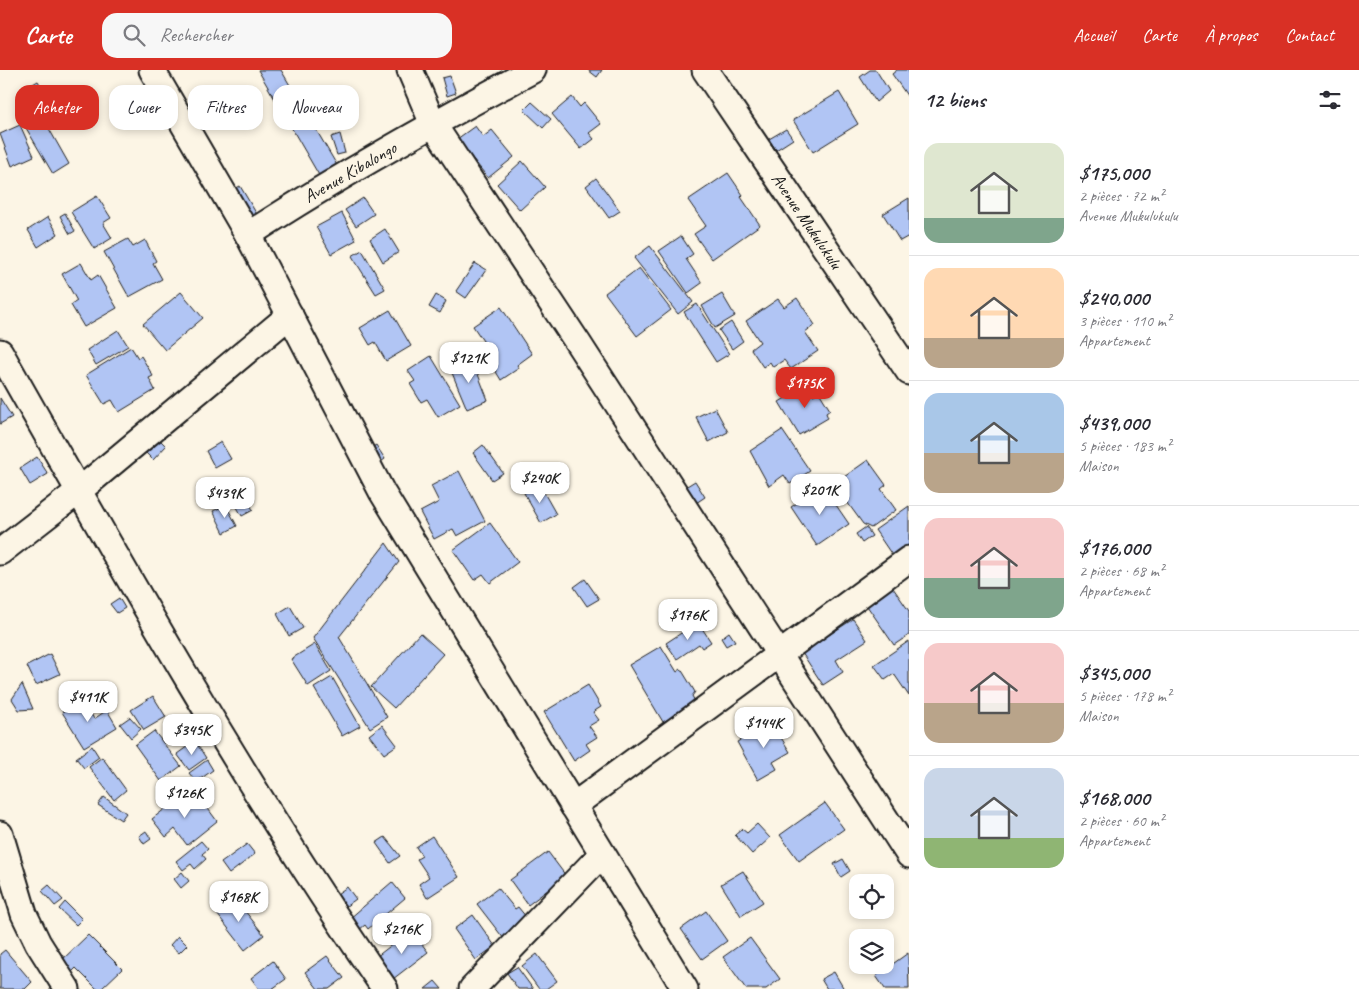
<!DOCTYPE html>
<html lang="fr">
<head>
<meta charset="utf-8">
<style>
  :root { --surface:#fff; --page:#f7f7f7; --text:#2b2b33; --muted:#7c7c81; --line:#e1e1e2; --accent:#d93025 }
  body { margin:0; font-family:Caveat,sans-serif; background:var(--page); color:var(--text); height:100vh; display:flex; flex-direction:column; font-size:19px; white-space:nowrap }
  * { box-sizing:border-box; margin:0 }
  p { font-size:16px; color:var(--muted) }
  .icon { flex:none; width:28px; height:28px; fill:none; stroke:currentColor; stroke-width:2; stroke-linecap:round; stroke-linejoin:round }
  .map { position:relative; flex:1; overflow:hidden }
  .sheet { display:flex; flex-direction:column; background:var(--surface); width:450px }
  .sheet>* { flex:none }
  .top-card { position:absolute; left:15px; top:15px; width:475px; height:45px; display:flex; gap:10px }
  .buttons { position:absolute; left:849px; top:804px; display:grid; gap:10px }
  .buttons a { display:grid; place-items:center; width:45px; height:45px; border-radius:10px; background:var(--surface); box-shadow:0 2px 8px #0003; font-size:25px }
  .price { position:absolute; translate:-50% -42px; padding:0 11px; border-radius:10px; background:#fff; color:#222; font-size:16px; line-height:32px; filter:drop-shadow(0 1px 2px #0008) }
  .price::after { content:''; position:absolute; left:50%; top:30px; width:15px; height:11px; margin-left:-8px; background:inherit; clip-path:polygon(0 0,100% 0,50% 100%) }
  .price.active { background:var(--accent); color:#fff }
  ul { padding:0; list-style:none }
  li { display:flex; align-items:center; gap:15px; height:125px; padding:0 15px }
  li+li { border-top:1px solid var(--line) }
  li span { display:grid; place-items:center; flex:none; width:140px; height:100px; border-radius:15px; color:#555 }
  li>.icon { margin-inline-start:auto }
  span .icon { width:60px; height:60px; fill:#fffc; stroke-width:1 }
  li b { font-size:21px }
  h2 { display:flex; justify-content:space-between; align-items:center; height:60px; padding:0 15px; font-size:21px }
  .tag { padding:0 18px; border-radius:15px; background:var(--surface); box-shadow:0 2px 8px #0003; font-size:18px; line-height:45px }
  .tag.active { background:var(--accent); color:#fff }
  header { display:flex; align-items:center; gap:30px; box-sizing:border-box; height:70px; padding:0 25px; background:var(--accent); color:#fff }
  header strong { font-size:24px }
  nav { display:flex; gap:28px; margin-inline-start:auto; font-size:18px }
  .search { width:350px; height:45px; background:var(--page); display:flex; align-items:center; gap:12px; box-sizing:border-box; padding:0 18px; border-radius:15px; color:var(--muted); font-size:19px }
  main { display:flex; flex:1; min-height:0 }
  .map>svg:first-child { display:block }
  .building { fill:#b1c5f4; stroke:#1c1c1c }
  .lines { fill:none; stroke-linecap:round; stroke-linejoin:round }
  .minor-casing { stroke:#1c1c1c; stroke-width:29 }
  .minor { stroke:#fcf5e5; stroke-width:25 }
  .labels { text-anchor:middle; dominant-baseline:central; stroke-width:5; stroke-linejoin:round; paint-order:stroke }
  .street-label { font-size:18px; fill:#1c1c1c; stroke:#fcf5e5 }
</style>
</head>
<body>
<header>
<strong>Carte</strong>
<div class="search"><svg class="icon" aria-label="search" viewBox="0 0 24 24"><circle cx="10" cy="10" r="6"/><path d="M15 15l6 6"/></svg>Rechercher</div>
<nav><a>Accueil</a><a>Carte</a><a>À propos</a><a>Contact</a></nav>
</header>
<main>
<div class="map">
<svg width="909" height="919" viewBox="0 0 909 919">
  <rect width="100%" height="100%" fill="#fcf5e5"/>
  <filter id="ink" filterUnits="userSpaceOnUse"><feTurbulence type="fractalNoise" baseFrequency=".02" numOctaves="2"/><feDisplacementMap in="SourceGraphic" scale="10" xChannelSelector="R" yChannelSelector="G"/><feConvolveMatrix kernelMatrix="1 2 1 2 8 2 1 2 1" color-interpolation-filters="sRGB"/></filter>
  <g filter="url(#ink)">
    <!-- building -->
    <g class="building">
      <path d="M258 0H281L338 97 320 107Z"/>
      <path d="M588 0H602L597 7Z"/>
      <path d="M870 0H876L889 21 876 32 860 7Z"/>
      <path d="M897 0H909L908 27 892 4Z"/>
      <path d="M450 6 456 23 447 26 442 8Z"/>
      <path d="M38 11 44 21 30 30 24 19Z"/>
      <path d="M839 22 858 54 813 82 793 50Z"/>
      <path d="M572 27 580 37 584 33 601 54 589 63 594 69 581 79 552 44Z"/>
      <path d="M532 32 551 49 543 58 524 40Z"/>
      <path d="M39 41 69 94 53 104 22 51Z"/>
      <path d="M20 55 34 86 12 96 0 64Z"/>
      <path d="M475 56 483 67 492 60 514 87 488 108 457 69Z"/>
      <path d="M786 59 793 69 776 80 769 69Z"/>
      <path d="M340 64 345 83 337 85 331 67Z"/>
      <path d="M522 91 545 117 520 140 497 114Z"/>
      <path d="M728 103 743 125 741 127 760 155 712 189 694 164 706 156 688 130Z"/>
      <path d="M596 108 620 141 609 148 586 116Z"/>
      <path d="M240 116 259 148 250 153 231 121Z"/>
      <path d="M97 126 111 148 103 153 112 168 94 179 71 142Z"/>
      <path d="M363 128 374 144 356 156 345 140Z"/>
      <path d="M909 128V166L900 171 883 144Z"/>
      <path d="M65 143 75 161 70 164 60 146Z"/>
      <path d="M342 143 356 170 331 184 316 157Z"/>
      <path d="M48 147 58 164 38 177 28 160Z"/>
      <path d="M385 159 399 182 383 192 370 169Z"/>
      <path d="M681 166 693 184 686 189 702 213 688 223 659 181Z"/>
      <path d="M128 169 133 177 145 170 156 191 153 193 162 209 129 227 104 182Z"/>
      <path d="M650 176 693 232 678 244 634 188Z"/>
      <path d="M362 180 385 219 376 224 352 186Z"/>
      <path d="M81 193 91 210 98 205 117 238 84 257 71 235 77 231 62 204Z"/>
      <path d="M475 193 486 200 466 228 456 221Z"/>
      <path d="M639 198 671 240 637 266 605 223Z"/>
      <path d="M181 222 203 248 165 280 143 254Z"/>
      <path d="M722 224 735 246 715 258 702 236Z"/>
      <path d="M436 225 446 231 440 243 429 237Z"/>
      <path d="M797 228 815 255 805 262 818 281 791 299 784 290 773 297 770 292 763 297 751 279 760 272 746 251 778 229 784 237Z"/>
      <path d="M697 234 729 284 716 292 684 242Z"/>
      <path d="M501 237 532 284 517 295 519 298 501 310 490 292 495 289 473 256Z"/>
      <path d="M390 240 411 276 386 291 375 272 370 275 360 258Z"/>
      <path d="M731 252 743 271 732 279 719 260Z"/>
      <path d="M118 260 128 276 96 295 87 280Z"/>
      <path d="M131 277 138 288 141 286 153 306 149 308 155 320 119 342 112 330 104 334 86 305Z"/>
      <path d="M431 286 460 334 438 347 427 329 421 332 410 314 415 311 408 301Z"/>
      <path d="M472 289 488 330 467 339 450 298Z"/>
      <path d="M807 315 813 325 819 322 830 340 826 343 828 348 799 365 779 332Z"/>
      <path d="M0 328 12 347 0 354Z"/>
      <path d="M715 338 728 362 709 372 696 347Z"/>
      <path d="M782 360 810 401 790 414 784 405 769 416 750 381Z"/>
      <path d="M159 369 166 376 153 390 146 383Z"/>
      <path d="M221 372 231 389 215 398 206 381Z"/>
      <path d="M376 375 385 389 378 394 368 380Z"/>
      <path d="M483 375 503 403 492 410 473 383Z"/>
      <path d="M37 387 48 404 30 415 20 398Z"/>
      <path d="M868 390 886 415 881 419 896 440 871 458 863 454 834 414Z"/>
      <path d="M459 401 485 451 457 466 453 459 434 469 420 442 439 432 431 416Z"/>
      <path d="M237 410 253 440 242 446 225 416Z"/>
      <path d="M695 411 705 427 690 437 679 421Z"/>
      <path d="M539 414 556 444 541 453 524 423Z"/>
      <path d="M823 416 849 454 817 476 791 437Z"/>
      <path d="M226 435 237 456 224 463 213 441Z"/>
      <path d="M909 436V478L894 488 875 460Z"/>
      <path d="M490 453 518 492 490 513 483 504 474 510 453 480Z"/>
      <path d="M866 457 872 466 862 473 856 464Z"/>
      <path d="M386 473 399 492 339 567 387 647 370 658 313 568Z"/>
      <path d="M585 509 599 529 587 536 574 517Z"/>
      <path d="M891 515 909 541V565L894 575 865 533Z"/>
      <path d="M119 528 125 538 117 543 110 534Z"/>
      <path d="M290 536 303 558 289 566 277 544Z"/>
      <path d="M853 549 867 570 836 590 843 602 823 615 802 583Z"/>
      <path d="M698 552 711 572 702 578 699 574 677 589 666 573Z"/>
      <path d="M729 562 735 571 726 576 721 568Z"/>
      <path d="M420 563 443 584 394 638 371 617Z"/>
      <path d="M909 571V626L894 604 885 610 874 595Z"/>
      <path d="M315 574 331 601 308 616 291 589Z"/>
      <path d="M661 576 677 602 681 599 695 622 692 626 696 633 663 652 629 595Z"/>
      <path d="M50 584 60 604 36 615 27 596Z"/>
      <path d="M332 607 360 656 342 666 314 618Z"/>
      <path d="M22 614 33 639 19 640 12 629Z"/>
      <path d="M588 615 601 637 593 642 599 650 589 656 597 667 586 674 590 680 574 691 544 642Z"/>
      <path d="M153 626 166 647 144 660 131 640Z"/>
      <path d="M83 630 94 649 107 640 117 657 84 677 62 642Z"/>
      <path d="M130 647 141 659 131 668 120 654Z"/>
      <path d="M777 649 785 663 780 666 790 682 773 692 777 699 758 710 737 672Z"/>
      <path d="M382 655 397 675 384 684 369 665Z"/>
      <path d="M154 661 181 696 161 711 135 675Z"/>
      <path d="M195 671 206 688 189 700 177 684Z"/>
      <path d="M92 676 99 687 84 698 76 688Z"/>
      <path d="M102 687 126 720 114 730 89 697Z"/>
      <path d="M207 690 213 700 196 712 189 703Z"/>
      <path d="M188 721 202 739 206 736 217 751 187 775 175 759 166 767 152 749Z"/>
      <path d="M170 722 174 728 165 735 160 729Z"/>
      <path d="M104 727 126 743 121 750 98 735Z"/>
      <path d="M825 733 844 759 799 791 780 765Z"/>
      <path d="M757 754 770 768 752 784 735 765 742 759 747 763Z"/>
      <path d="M146 761 151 769 144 774 139 766Z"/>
      <path d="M432 766 459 807 427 828 419 814 429 807 417 789 422 786 416 777Z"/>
      <path d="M385 767 400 786 390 793 376 773Z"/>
      <path d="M201 771 208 779 202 784 206 789 195 799 191 794 183 800 176 791Z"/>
      <path d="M247 774 255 784 229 804 221 793Z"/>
      <path d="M548 782 566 806 528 835 510 810Z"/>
      <path d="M843 789 850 801 841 807 834 794Z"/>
      <path d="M743 801 763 832 741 846 721 814Z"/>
      <path d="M182 802 189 811 181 818 174 809Z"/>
      <path d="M392 812 405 828 368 859 365 855 359 860 349 849Z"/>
      <path d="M49 815 63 830 55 836 42 821Z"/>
      <path d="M347 817 356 829 341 840 331 828Z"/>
      <path d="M498 818 515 839 518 837 527 848 504 869 477 834Z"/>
      <path d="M233 826 264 865 245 880 214 840Z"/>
      <path d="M65 832 82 849 76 855 59 839Z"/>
      <path d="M706 841 727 871 702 889 681 859Z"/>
      <path d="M473 845 495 876 476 890 454 859Z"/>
      <path d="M411 860 428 882 393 909 376 887Z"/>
      <path d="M88 865 122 899 101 919H97L76 898 72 902 61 891Z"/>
      <path d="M178 866 187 875 179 883 170 875Z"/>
      <path d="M750 868 780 909 766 919H746L723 887Z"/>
      <path d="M5 880 32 912 25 919H0V884Z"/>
      <path d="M908 883 909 919H885L876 906Z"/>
      <path d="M537 884 557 911 546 919H539L522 896Z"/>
      <path d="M327 886 344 908 329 919H318L305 902Z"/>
      <path d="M273 891 286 909 272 919H259L251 908Z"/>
      <path d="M517 897 533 919H518L507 903Z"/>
      <path d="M834 902 844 919H827L821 909Z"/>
      <path d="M435 911 442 919H425Z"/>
    </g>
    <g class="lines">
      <!-- minor casing -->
      <g class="minor-casing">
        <g id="minor">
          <path d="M152 0 248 165 382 422 685 919"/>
          <path d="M410 0 433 54 578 273 909 785"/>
          <path d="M705 0 909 302"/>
          <path d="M248 165C340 105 436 52 533 0"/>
          <path d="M0 282C122 498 244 715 385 919"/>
          <path d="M0 482 80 420 290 245"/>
          <path d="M573 736 909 489"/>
          <path d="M0 764 24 844 38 873 67 919"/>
          <path d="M472 919 601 785"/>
        </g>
      </g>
      <!-- minor -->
      <use href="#minor" class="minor"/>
    </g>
  </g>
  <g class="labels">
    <!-- street labels -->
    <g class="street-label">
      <text transform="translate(350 102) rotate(-30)">Avenue Kibalongo</text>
      <text transform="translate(807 151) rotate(56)">Avenue Mukulukulu</text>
    </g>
  </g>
</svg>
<div class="buttons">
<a><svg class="icon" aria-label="locate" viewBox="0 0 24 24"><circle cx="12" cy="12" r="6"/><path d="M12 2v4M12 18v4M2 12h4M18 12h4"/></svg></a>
<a><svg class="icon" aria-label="layers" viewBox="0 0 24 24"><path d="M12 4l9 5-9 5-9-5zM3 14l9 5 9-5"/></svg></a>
</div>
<b class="price" style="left:469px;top:314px">$121K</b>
<b class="price active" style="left:805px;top:339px">$175K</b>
<b class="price" style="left:540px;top:434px">$240K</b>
<b class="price" style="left:820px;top:446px">$201K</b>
<b class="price" style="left:225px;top:449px">$439K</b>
<b class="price" style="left:688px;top:571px">$176K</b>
<b class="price" style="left:88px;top:653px">$411K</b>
<b class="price" style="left:764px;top:679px">$144K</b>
<b class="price" style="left:192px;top:686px">$345K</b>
<b class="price" style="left:185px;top:749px">$126K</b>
<b class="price" style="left:239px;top:853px">$168K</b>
<b class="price" style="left:402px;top:885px">$216K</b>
<div class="top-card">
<a class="tag active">Acheter</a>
<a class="tag">Louer</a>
<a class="tag">Filtres</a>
<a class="tag">Nouveau</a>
</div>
</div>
<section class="sheet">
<h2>12 biens<svg class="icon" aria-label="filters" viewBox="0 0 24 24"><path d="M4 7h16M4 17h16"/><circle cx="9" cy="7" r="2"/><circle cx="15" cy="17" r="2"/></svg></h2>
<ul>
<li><span style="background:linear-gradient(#dfe7d0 75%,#7fa58c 0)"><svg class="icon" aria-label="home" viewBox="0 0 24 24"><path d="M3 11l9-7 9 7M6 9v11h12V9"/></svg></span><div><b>$175,000</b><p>2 pièces · 72 m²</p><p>Avenue Mukulukulu</p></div></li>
<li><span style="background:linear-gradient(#ffd9b3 70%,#b9a48a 0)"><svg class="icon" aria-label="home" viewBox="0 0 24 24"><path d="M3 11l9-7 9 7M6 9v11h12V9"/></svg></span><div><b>$240,000</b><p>3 pièces · 110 m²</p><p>Appartement</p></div></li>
<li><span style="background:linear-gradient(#a9c7e8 60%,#b9a48a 0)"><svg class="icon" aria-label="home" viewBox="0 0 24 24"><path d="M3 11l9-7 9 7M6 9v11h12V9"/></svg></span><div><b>$439,000</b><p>5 pièces · 183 m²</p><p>Maison</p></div></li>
<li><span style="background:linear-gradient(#f6c9c9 60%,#7fa58c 0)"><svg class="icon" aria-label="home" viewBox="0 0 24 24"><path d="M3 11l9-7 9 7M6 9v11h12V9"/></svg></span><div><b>$176,000</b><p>2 pièces · 68 m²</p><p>Appartement</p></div></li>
<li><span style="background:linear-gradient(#f6c9c9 60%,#b9a48a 0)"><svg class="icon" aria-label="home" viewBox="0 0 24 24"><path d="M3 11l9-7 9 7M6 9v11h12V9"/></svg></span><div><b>$345,000</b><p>5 pièces · 178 m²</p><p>Maison</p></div></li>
<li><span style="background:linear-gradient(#c9d6e8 70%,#8fb573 0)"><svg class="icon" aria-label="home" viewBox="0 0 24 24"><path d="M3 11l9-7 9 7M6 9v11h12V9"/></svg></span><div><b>$168,000</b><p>2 pièces · 60 m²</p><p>Appartement</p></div></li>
</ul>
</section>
</main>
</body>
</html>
